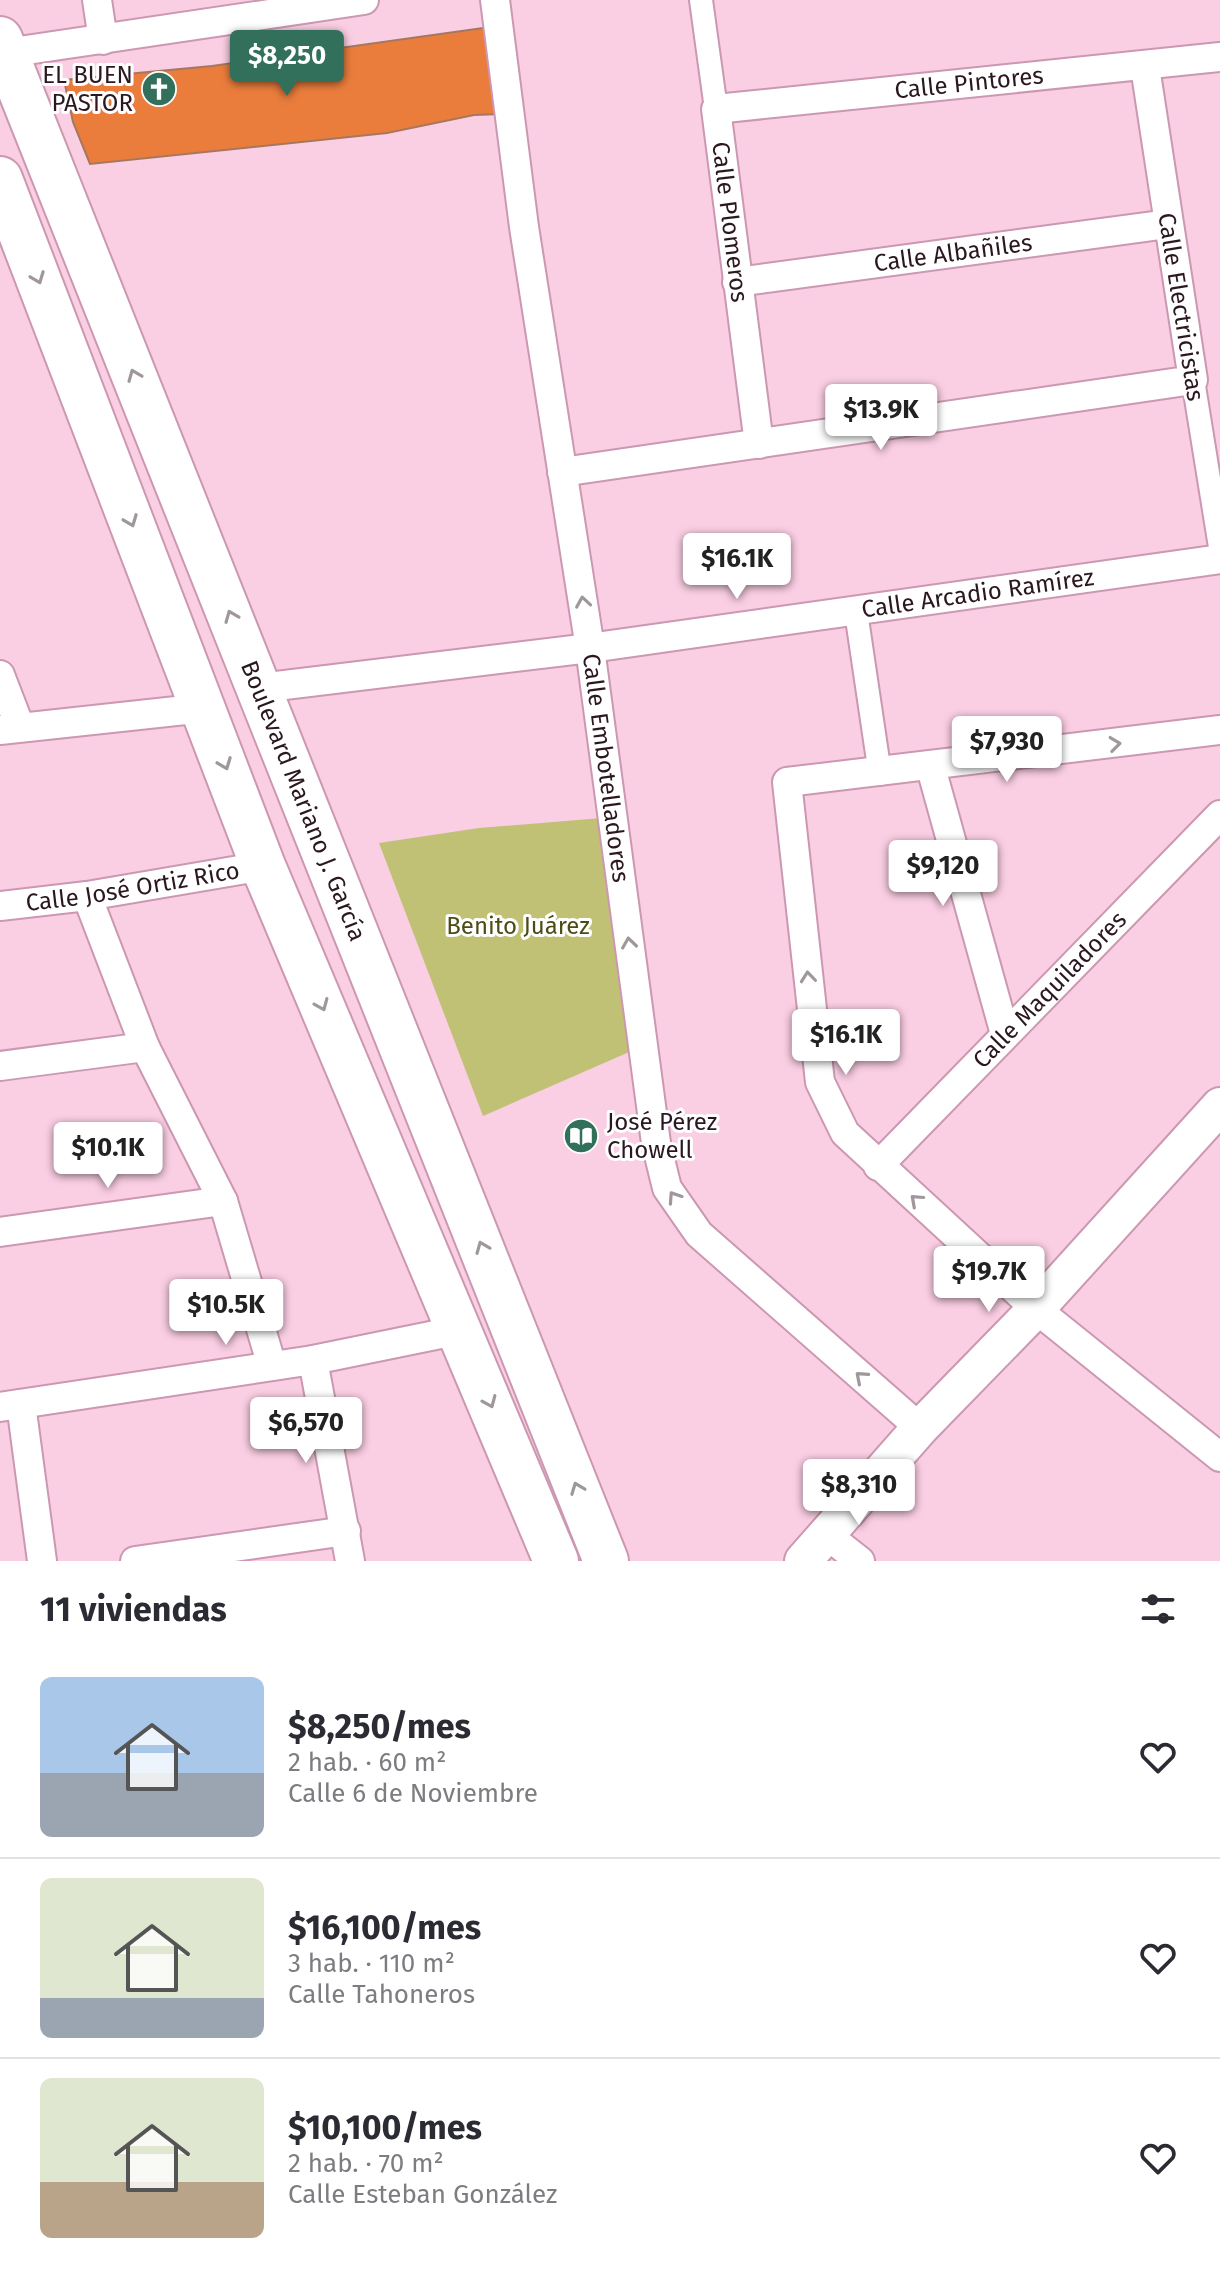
<!DOCTYPE html>
<html lang="es">
<head>
<meta charset="utf-8">
<style>
  :root { --surface:#fff; --page:#f2f2f3; --text:#2b2b33; --muted:#7c7c81; --line:#e1e1e2; --accent:#33705b }
  body { margin:0; font-family:"Fira Sans",sans-serif; background:var(--page); color:var(--text); height:100vh; display:flex; flex-direction:column; font-size:30px; white-space:nowrap }
  * { box-sizing:border-box; margin:0 }
  p { font-size:26px; color:var(--muted) }
  .icon { flex:none; width:44px; height:44px; fill:none; stroke:currentColor; stroke-width:2; stroke-linecap:round; stroke-linejoin:round }
  .map { position:relative; height:1561px; overflow:hidden }
  .drawer { display:flex; flex-direction:column; background:var(--surface); flex:1 }
  .drawer>* { flex:none }
  .price { position:absolute; translate:-50% -68px; padding:0 18px; border-radius:8px; background:#fff; color:#222; font-size:26px; line-height:52px; filter:drop-shadow(0 2px 4px #0008) }
  .price::after { content:''; position:absolute; left:50%; top:48px; width:24px; height:18px; margin-left:-12px; background:inherit; clip-path:polygon(0 0,100% 0,50% 100%) }
  .price.selected { background:var(--accent); color:#fff }
  ul { padding:0; list-style:none }
  li { display:flex; align-items:center; gap:24px; height:200px; padding:0 40px }
  li+li { border-top:2px solid var(--line) }
  li span { display:grid; place-items:center; flex:none; width:224px; height:160px; border-radius:12px; color:#555 }
  li>.icon { margin-inline-start:auto }
  span .icon { width:96px; height:96px; fill:#fffc; stroke-width:1 }
  li b { font-size:34px }
  h2 { display:flex; justify-content:space-between; align-items:center; height:96px; padding:0 40px; font-size:34px }
  .map>svg:first-child { display:block }
  .green { fill:#c1c175 }
  .building { fill:#ea7d3c; stroke:#a6775e; stroke-width:2 }
  .lines { fill:none; stroke-linecap:round; stroke-linejoin:round }
  .pedestrian-casing { stroke:#cc98b1; stroke-width:26 }
  .minor-casing { stroke:#cc98b1; stroke-width:32 }
  .tertiary-casing { stroke:#cc98b1; stroke-width:40 }
  .primary-casing { stroke:#cc98b1; stroke-width:48 }
  .pedestrian { stroke:#fff; stroke-width:22 }
  .minor { stroke:#fff; stroke-width:28 }
  .tertiary { stroke:#fff; stroke-width:36 }
  .primary { stroke:#fff; stroke-width:44 }
  .oneway { stroke:#9f979b }
  .labels { text-anchor:middle; dominant-baseline:central; stroke-width:6; stroke-linejoin:round; paint-order:stroke }
  .poi-label { font-size:24px; fill:#2a1720; stroke:#fefefe; text-anchor:end }
  .street-label { font-size:24px; fill:#2a1720; stroke:#fefefe }
  .park-label { font-size:24px; fill:#4d4c16; stroke:#fefefe }
</style>
</head>
<body>
<div class="map">
<svg width="1220" height="1561" viewBox="0 0 1220 1561">
  <rect width="100%" height="100%" fill="#facee3"/>
  <!-- green -->
  <path class="green" d="M602 818 636 1049 483 1116 379 843 479 828Z"/>
  <!-- building -->
  <path class="building" d="M483 28 493 31 500 114 474 115 387 133 90 164 73 122 64 80 212 66Z"/>
  <g class="lines">
    <!-- pedestrian casing -->
    <g class="pedestrian-casing">
      <g id="pedestrian">
        <path d="M701 0 716 109"/>
        <path d="M1193 380 1220 547"/>
        <path d="M856 612 880 774"/>
      </g>
    </g>
    <!-- minor casing -->
    <g class="minor-casing">
      <g id="minor">
        <path d="M97 0 103 40"/>
        <path id="s1" d="M495 0 524 227 590 648 656 1143 667 1188 699 1234 920 1428"/>
        <path d="M0 54 364 0"/>
        <path id="s2" d="M737 282 1168 224"/>
        <path id="s3" d="M759 444 716 109 1220 57"/>
        <path d="M562 472 1193 380 1145 67"/>
        <path d="M0 675 20 727"/>
        <path id="s4" d="M260 688 590 648 1220 559"/>
        <path d="M0 730 204 708"/>
        <path d="M1220 730 787 782 820 1082 845 1133 1036 1309 1220 1457"/>
        <path d="M931 768 1005 1034"/>
        <path d="M87 896 145 1047 223 1201 272 1366"/>
        <path id="s5" d="M0 906 87 896 263 866"/>
        <path d="M0 1066 145 1047"/>
        <path id="s6" d="M878 1166 1220 815"/>
        <path d="M0 1232 223 1201"/>
        <path d="M313 1360 350 1561"/>
        <path d="M21 1404 42 1561"/>
        <path d="M0 1407 313 1360 460 1330"/>
        <path d="M827 1535 860 1561"/>
        <path d="M135 1561 346 1531"/>
      </g>
    </g>
    <!-- tertiary casing -->
    <g class="tertiary-casing">
      <path id="tertiary" d="M803 1561 920 1428 1036 1309 1220 1106"/>
    </g>
    <!-- primary casing -->
    <g class="primary-casing">
      <g id="primary">
        <path id="s7" d="M0 39 606 1561"/>
        <path d="M0 179 263 866 556 1561"/>
      </g>
    </g>
    <!-- pedestrian -->
    <use href="#pedestrian" class="pedestrian"/>
    <!-- minor -->
    <use href="#minor" class="minor"/>
    <!-- tertiary -->
    <use href="#tertiary" class="tertiary"/>
    <!-- primary -->
    <use href="#primary" class="primary"/>
  </g>
  <!-- one-way arrows -->
  <defs><path id="oneway-chevron" d="M-2-3.5L2.5 0L-2 3.5" fill="none" stroke-width="1.6" stroke-linecap="round" stroke-linejoin="round" transform="scale(2)"/></defs>
  <g class="oneway">
    <use href="#oneway-chevron" transform="translate(38 278) rotate(69)"/>
    <use href="#oneway-chevron" transform="translate(134 375) rotate(-112)"/>
    <use href="#oneway-chevron" transform="translate(131 521) rotate(69)"/>
    <use href="#oneway-chevron" transform="translate(583 602) rotate(-99)"/>
    <use href="#oneway-chevron" transform="translate(231 616) rotate(-112)"/>
    <use href="#oneway-chevron" transform="translate(1115 744) rotate(-7)"/>
    <use href="#oneway-chevron" transform="translate(225 764) rotate(69)"/>
    <use href="#oneway-chevron" transform="translate(629 943) rotate(-98)"/>
    <use href="#oneway-chevron" transform="translate(808 977) rotate(-96)"/>
    <use href="#oneway-chevron" transform="translate(322 1005) rotate(67)"/>
    <use href="#oneway-chevron" transform="translate(674 1197) rotate(-124)"/>
    <use href="#oneway-chevron" transform="translate(916 1200) rotate(-138)"/>
    <use href="#oneway-chevron" transform="translate(482 1247) rotate(-112)"/>
    <use href="#oneway-chevron" transform="translate(861 1377) rotate(-139)"/>
    <use href="#oneway-chevron" transform="translate(490 1402) rotate(67)"/>
    <use href="#oneway-chevron" transform="translate(577 1488) rotate(-111)"/>
  </g>
  <!-- icons -->
  <defs>
    <g id="church-disc" transform="scale(1.8)"><circle r="9.5" fill="#33705b" stroke="#fefefe"/><path d="M-1.2-6h2.4v3.5h3.3v2.4h-3.3V6h-2.4V-.1h-3.3v-2.4h3.3Z" fill="#fff"/></g>
    <g id="library-disc" transform="scale(1.8)"><circle r="9.5" fill="#33705b" stroke="#fefefe"/><path d="M-6-4Q-3-5.5-.7-3.5V5Q-3 3-6 4ZM6-4Q3-5.5 .7-3.5V5Q3 3 6 4Z" fill="#fff"/></g>
  </defs>
  <g fill-rule="evenodd">
    <use href="#church-disc" x="159" y="89"/>
    <use href="#library-disc" x="581" y="1136"/>
  </g>
  <g class="labels">
    <!-- poi labels -->
    <g class="poi-label">
      <text x="133" y="75">EL BUEN<tspan x="133" dy="28">PASTOR</tspan></text>
      <text x="607" y="1122" text-anchor="start">José Pérez<tspan x="607" dy="28">Chowell</tspan></text>
    </g>
    <!-- street labels -->
    <g class="street-label">
      <text stroke="none"><textPath href="#s3" startOffset="592">Calle Pintores</textPath></text>
      <text transform="translate(730 222) rotate(83)">Calle Plomeros</text>
      <text stroke="none"><textPath href="#s2" startOffset="218">Calle Albañiles</textPath></text>
      <text transform="translate(1181 307) rotate(81)">Calle Electricistas</text>
      <text stroke="none"><textPath href="#s4" startOffset="724">Calle Arcadio Ramírez</textPath></text>
      <text stroke="none"><textPath href="#s1" startOffset="776">Calle Embotelladores</textPath></text>
      <text stroke="none"><textPath href="#s7" startOffset="820">Boulevard Mariano J. García</textPath></text>
      <text stroke="none"><textPath href="#s5" startOffset="134">Calle José Ortiz Rico</textPath></text>
      <text stroke="none"><textPath href="#s6" startOffset="246">Calle Maquiladores</textPath></text>
    </g>
    <!-- park labels -->
    <g class="park-label">
      <text x="518" y="926">Benito Juárez</text>
    </g>
  </g>
</svg>
<b class="price selected" style="left:287px;top:98px">$8,250</b>
<b class="price" style="left:881px;top:452px">$13.9K</b>
<b class="price" style="left:737px;top:601px">$16.1K</b>
<b class="price" style="left:1007px;top:784px">$7,930</b>
<b class="price" style="left:943px;top:908px">$9,120</b>
<b class="price" style="left:846px;top:1077px">$16.1K</b>
<b class="price" style="left:108px;top:1190px">$10.1K</b>
<b class="price" style="left:989px;top:1314px">$19.7K</b>
<b class="price" style="left:226px;top:1347px">$10.5K</b>
<b class="price" style="left:306px;top:1465px">$6,570</b>
<b class="price" style="left:859px;top:1527px">$8,310</b>
</div>
<section class="drawer">
<h2>11 viviendas<svg class="icon" aria-label="filters" viewBox="0 0 24 24"><path d="M4 7h16M4 17h16"/><circle cx="9" cy="7" r="2"/><circle cx="15" cy="17" r="2"/></svg></h2>
<ul>
<li><span style="background:linear-gradient(#a9c7e8 60%,#9aa5b1 0)"><svg class="icon" aria-label="home" viewBox="0 0 24 24"><path d="M3 11l9-7 9 7M6 9v11h12V9"/></svg></span><div><b>$8,250/mes</b><p>2 hab. · 60 m²</p><p>Calle 6 de Noviembre</p></div><svg class="icon" aria-label="heart" viewBox="0 0 24 24"><path d="M12 20l-8-8c-3-5 5-10 8-4 3-6 11-1 8 4z"/></svg></li>
<li><span style="background:linear-gradient(#dfe7d0 75%,#9aa5b1 0)"><svg class="icon" aria-label="home" viewBox="0 0 24 24"><path d="M3 11l9-7 9 7M6 9v11h12V9"/></svg></span><div><b>$16,100/mes</b><p>3 hab. · 110 m²</p><p>Calle Tahoneros</p></div><svg class="icon" aria-label="heart" viewBox="0 0 24 24"><path d="M12 20l-8-8c-3-5 5-10 8-4 3-6 11-1 8 4z"/></svg></li>
<li><span style="background:linear-gradient(#dfe7d0 65%,#b9a48a 0)"><svg class="icon" aria-label="home" viewBox="0 0 24 24"><path d="M3 11l9-7 9 7M6 9v11h12V9"/></svg></span><div><b>$10,100/mes</b><p>2 hab. · 70 m²</p><p>Calle Esteban González</p></div><svg class="icon" aria-label="heart" viewBox="0 0 24 24"><path d="M12 20l-8-8c-3-5 5-10 8-4 3-6 11-1 8 4z"/></svg></li>
</ul>
</section>
</body>
</html>
